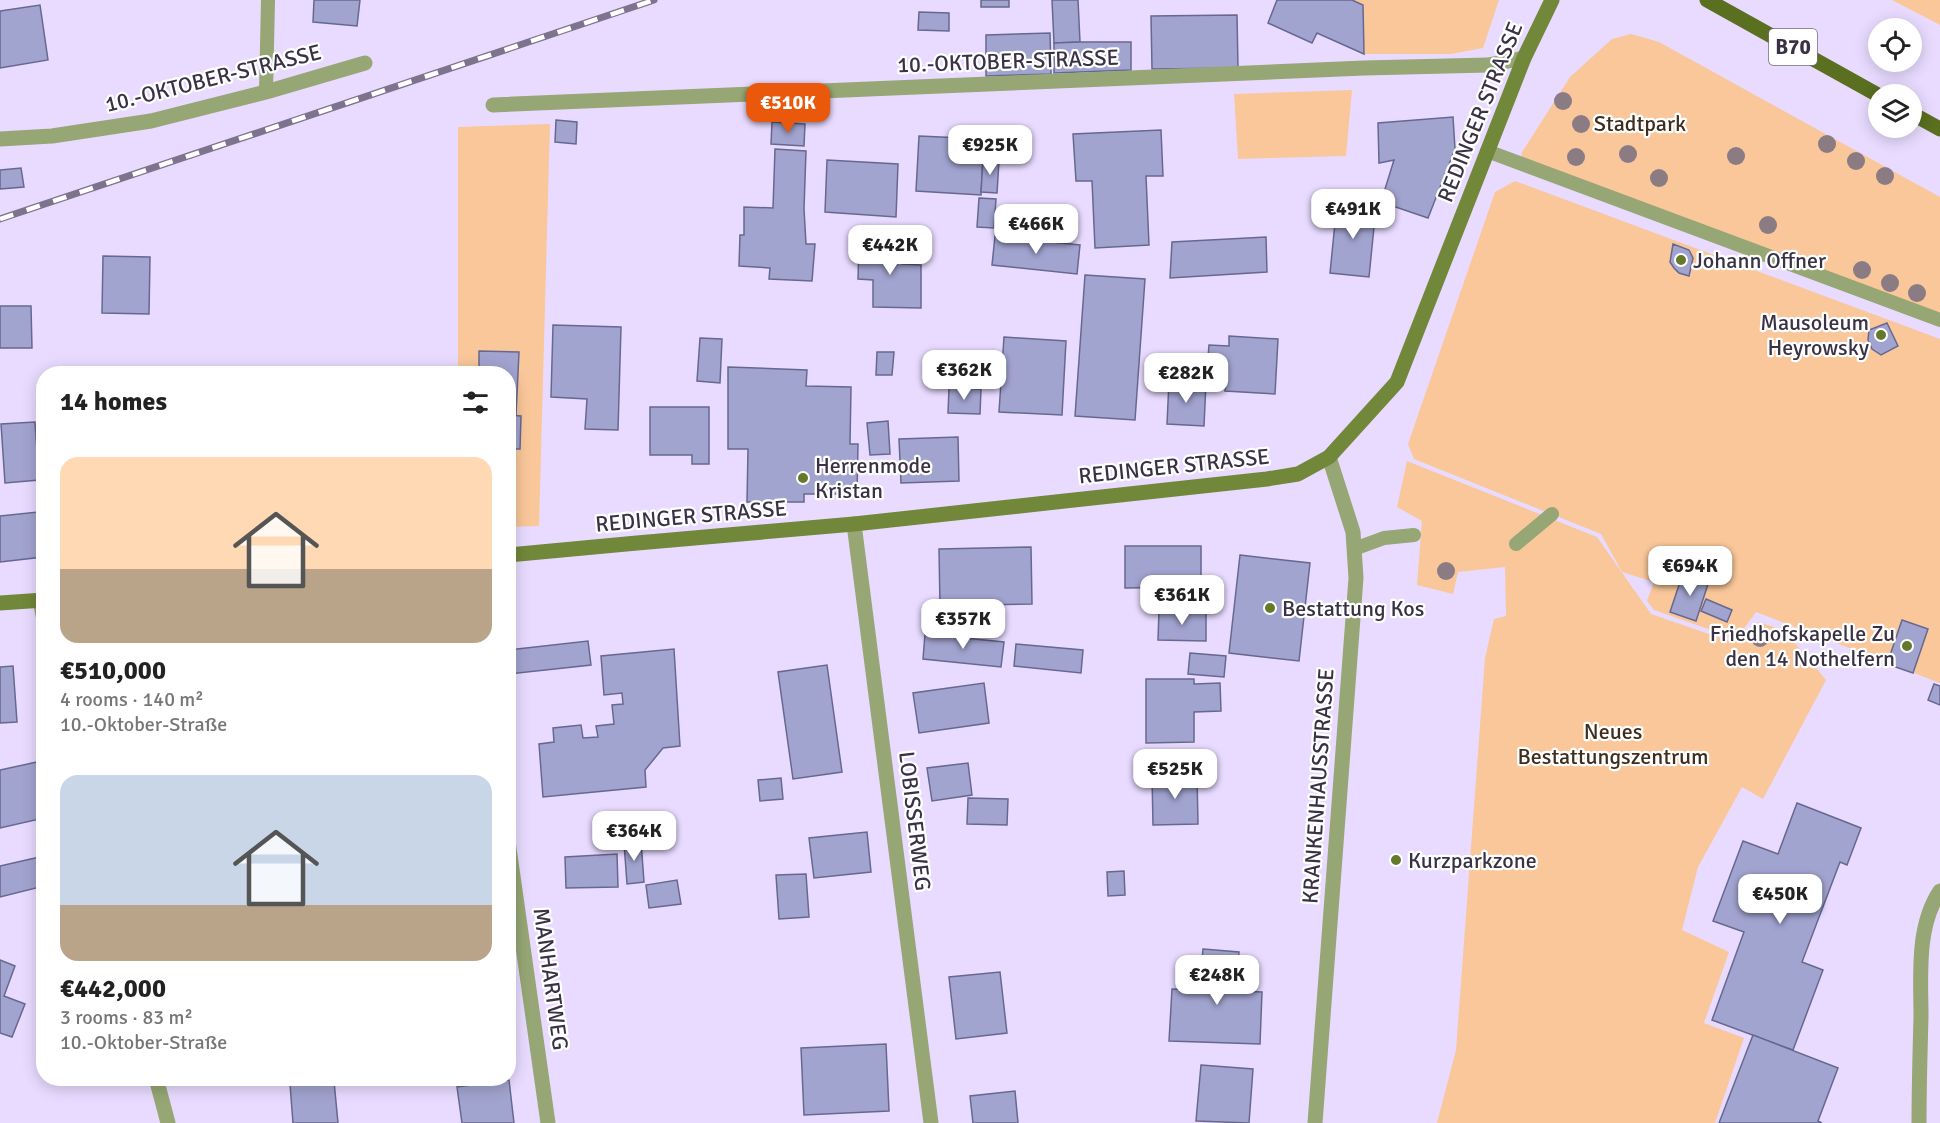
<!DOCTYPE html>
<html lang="en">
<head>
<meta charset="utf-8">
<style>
  :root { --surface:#fff; --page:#f2f2f2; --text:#222; --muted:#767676; --accent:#ea580c }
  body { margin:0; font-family:Signika,sans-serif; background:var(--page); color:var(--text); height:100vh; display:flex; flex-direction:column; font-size:22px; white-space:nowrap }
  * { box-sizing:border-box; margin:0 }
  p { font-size:20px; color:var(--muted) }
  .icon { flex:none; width:33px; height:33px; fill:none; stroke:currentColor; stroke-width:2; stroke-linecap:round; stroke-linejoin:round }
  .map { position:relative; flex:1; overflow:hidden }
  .details { position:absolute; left:36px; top:366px; width:480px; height:720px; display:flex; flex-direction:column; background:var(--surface); border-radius:24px; box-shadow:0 3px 15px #0003 }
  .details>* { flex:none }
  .fabs { position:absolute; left:1868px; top:18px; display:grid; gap:12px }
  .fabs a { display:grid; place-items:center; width:54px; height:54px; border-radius:50%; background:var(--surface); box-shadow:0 3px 15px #0003; font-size:30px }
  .price { position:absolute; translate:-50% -51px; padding:0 14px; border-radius:12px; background:#fff; color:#222; font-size:20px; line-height:39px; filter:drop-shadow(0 2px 3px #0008) }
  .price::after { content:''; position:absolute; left:50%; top:36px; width:18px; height:14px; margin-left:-9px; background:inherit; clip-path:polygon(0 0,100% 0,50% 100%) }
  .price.active { background:var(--accent); color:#fff }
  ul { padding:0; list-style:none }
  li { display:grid; align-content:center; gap:12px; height:318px; padding:0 24px }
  li span { display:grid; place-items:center; height:186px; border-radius:18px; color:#555 }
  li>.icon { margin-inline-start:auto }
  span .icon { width:108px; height:108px; fill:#fffc; stroke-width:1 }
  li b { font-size:26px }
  h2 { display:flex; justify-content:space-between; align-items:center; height:72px; padding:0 24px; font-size:26px }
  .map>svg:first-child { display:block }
  .green { fill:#f9c79a }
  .building { fill:#a2a4d0; stroke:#676890; stroke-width:1.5 }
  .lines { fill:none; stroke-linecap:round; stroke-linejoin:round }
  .service { stroke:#96a674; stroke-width:14 }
  .minor { stroke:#96a674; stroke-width:15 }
  .tertiary { stroke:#96a674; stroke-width:15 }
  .secondary { stroke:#718739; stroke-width:15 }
  .primary { stroke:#5a6f1f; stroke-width:15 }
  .rail-casing { stroke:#7d738c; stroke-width:7 }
  .rail { stroke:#fff; stroke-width:4.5; stroke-dasharray:14; stroke-linecap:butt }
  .tree { fill:#8b7b83 }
  .poi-dot { fill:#64792a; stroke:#fff; stroke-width:2 }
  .labels { text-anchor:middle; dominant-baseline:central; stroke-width:4.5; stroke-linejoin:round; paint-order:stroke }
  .shield { fill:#fff; stroke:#74707c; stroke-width:1.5 }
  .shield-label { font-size:21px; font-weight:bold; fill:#393244 }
  .street-label { font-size:22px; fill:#393244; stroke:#fff }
  .park-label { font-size:22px; fill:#3f2d1d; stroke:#fff }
  .poi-label { font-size:22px; fill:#393244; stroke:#fff; text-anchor:start }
</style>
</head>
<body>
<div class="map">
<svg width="1940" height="1123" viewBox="0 0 1940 1123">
  <rect width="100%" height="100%" fill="#e8dbff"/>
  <!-- green -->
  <g class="green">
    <path d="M1352 0H1499L1483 48 1451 54H1364L1363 5Z"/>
    <path d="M1892 0H1940V25Z"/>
    <path d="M1631 34 1659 42 1940 197V320L1520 164 1522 152 1570 77 1612 39Z"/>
    <path d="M1352 90 1346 156 1238 159 1234 94Z"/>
    <path d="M550 124 539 526 509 527 508 374H458V127Z"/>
    <path d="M1515 181 1940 339V683L1756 612 1743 630 1731 637 1654 610 1647 601 1654 582 1622 572 1601 534 1414 459 1408 444 1495 192Z"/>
    <path d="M1407 461 1597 537 1651 614 1732 642 1759 622 1785 631 1826 680 1763 799 1742 787 1698 867 1682 930 1729 952 1704 1023 1744 1038 1715 1123H1437L1456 1050 1485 658 1494 619 1506 616 1505 567 1458 572 1453 594 1417 585 1422 521 1397 507Z"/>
  </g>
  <!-- building -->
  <g class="building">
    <path d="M314 0H360L357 26 313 22Z"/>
    <rect x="981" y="0" width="28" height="7"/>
    <path d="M1052 0H1078L1080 42 1054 43Z"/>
    <path d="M1277 0H1352L1363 5 1364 54 1317 33 1312 43 1268 23Z"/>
    <path d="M40 5 48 60 0 68V11Z"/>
    <path d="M919 12 949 13V31L918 30Z"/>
    <path d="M1237 15 1238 68 1152 69 1151 16Z"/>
    <path d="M1050 33 1051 74 986 76V35Z"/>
    <path d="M1080 42H1131V70L1054 73V43Z"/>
    <path d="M1453 117 1455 149 1428 218 1381 202 1394 160 1379 163 1378 123Z"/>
    <path d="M556 120 577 122 576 144 555 142Z"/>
    <path d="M772 122 805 124 804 146 771 144Z"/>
    <path d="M1161 130 1163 176H1146L1149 245 1095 248 1092 181H1076L1073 134Z"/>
    <path d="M919 136 984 139 981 195 916 191Z"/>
    <path d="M775 149 806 151 804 209 806 244H815L812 281 769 279 770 268 739 266 740 235H744V207L773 208Z"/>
    <path d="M827 160 898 164 896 217 825 212Z"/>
    <path d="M983 160 999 161 997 193 981 192Z"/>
    <path d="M21 168 24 187 0 189V170Z"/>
    <path d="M979 198 996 199 994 228 977 227Z"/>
    <path d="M1337 203 1376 207 1369 277 1330 273Z"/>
    <path d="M995 236 1080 245 1077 274 992 265Z"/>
    <path d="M1266 237 1267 272 1170 278 1172 242Z"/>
    <path d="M859 243 902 244V264L921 265V308L873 307V280L858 279Z"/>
    <path d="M1673 244 1689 250 1693 258 1689 276 1679 273 1674 268 1670 262Z"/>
    <path d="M103 256 150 257 149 314 102 313Z"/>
    <path d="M1085 275 1145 279 1135 420 1075 416Z"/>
    <path d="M0 306H31L32 348H0Z"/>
    <path d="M1887 323 1898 346 1881 355 1872 349 1868 340 1869 330Z"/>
    <path d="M553 325 621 327 618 430 585 429 587 399 551 397Z"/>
    <path d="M1229 336 1278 339 1275 394 1225 391 1226 384 1206 383 1209 345 1229 346Z"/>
    <path d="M1004 337 1066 341 1062 415 999 412Z"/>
    <path d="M700 338 722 339 720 383 697 381Z"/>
    <path d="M479 351 519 352 516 415H508V374H479Z"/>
    <path d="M877 352H894L892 375H876Z"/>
    <path d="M728 367 807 370 806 386 851 387 850 444H858L857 494H804V502H747L748 449H728Z"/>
    <path d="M1169 381 1206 383 1204 426 1167 424Z"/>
    <path d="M949 388 981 389 980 414 948 413Z"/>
    <path d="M650 407H709V464H692V455H650Z"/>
    <path d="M508 415 521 416 520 449H508Z"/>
    <path d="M888 421 890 454 870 455 867 423Z"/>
    <path d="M35 422 39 480 5 483 1 424Z"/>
    <path d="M958 437 959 481 901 483 899 439Z"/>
    <path d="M38 512 43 557 0 562V516Z"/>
    <path d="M1125 546H1201V587L1125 588Z"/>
    <path d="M1031 547 1032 604 940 606 939 549Z"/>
    <path d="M1240 555 1310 563 1299 661 1229 653Z"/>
    <path d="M1683 573 1709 581 1696 621 1670 612Z"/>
    <path d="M1706 599 1732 610 1727 622 1701 611Z"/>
    <path d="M1159 610 1206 611V641L1158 640Z"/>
    <path d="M1902 620 1928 629 1913 673 1887 664Z"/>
    <path d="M925 634 1004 642 1001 667 923 659Z"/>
    <path d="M588 641 591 665 509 674 508 650Z"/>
    <path d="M1016 644 1083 650 1081 673 1014 666Z"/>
    <path d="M674 649 680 746 663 748 645 770 646 787 543 797 539 744 554 742 553 728 581 725 583 738 598 737 596 726 614 724 612 705 623 704 622 693 604 695 601 656Z"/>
    <path d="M1190 653 1226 656 1224 677 1188 674Z"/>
    <path d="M827 665 842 772 793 779 778 672Z"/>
    <path d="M13 666 17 722 0 723V667Z"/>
    <path d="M1146 679H1194V684L1220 683 1221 711 1194 712V742L1146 743Z"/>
    <path d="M984 683 989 723 919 733 913 693Z"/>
    <path d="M1934 684 1940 686V705L1928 700Z"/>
    <path d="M37 762 44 790V818L0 828V770Z"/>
    <path d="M968 763 972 795 932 801 927 768Z"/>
    <path d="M1152 775H1197L1198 824 1153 825Z"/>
    <path d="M781 778 783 799 760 801 758 780Z"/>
    <path d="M968 798 1008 799 1007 825 967 824Z"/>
    <path d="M1797 803 1861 828 1847 865 1840 862 1802 962 1823 970 1793 1050 1712 1020 1744 932 1713 921 1743 841 1778 854Z"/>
    <path d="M867 832 871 872 814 878 809 838Z"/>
    <path d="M641 841 644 882 627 884 624 843Z"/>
    <path d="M617 854 618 887 566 888 565 857Z"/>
    <path d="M44 856V886L0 897V866Z"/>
    <path d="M1124 871 1125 895 1108 896 1107 872Z"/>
    <path d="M806 874 809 917 779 919 776 875Z"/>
    <path d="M677 880 681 904 649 908 646 885Z"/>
    <path d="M1203 949 1239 952 1236 991 1262 992 1260 1044 1169 1041 1172 989 1199 990Z"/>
    <path d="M0 960 15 966 4 996 25 1004 12 1037 0 1033Z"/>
    <path d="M1000 972 1007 1033 956 1039 949 977Z"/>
    <path d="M1753 1035 1838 1068 1818 1121 1822 1123H1719Z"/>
    <path d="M886 1044 889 1111 804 1115 801 1048Z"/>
    <path d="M1201 1065 1253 1069 1249 1123 1196 1121Z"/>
    <path d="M509 1080 514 1123H462L457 1087Z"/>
    <path d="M334 1081 338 1123H293L290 1084Z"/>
    <path d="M1015 1091 1018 1123H973L970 1096Z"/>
  </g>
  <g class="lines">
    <!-- service -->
    <g class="service">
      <path d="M266 92 268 0"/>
      <path d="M1487 151 1940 320"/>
      <path d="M1516 544 1552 514"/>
      <path d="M1354 549 1384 538 1414 535"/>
    </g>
    <!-- minor -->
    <g class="minor">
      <path d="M493 105 1364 68 1488 65 1524 58"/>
      <path d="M0 139 52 136 151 121 266 92 365 63"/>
      <path d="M854 524 931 1123"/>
      <path d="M40 600 44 620"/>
      <path d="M508 841 548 1123"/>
      <path d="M156 1078 168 1123"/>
      <path d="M1919 1123C1919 1088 1920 1052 1921 1017 1921 976 1916 927 1940 891"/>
    </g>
    <!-- tertiary -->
    <path class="tertiary" d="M1315 1123 1356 578 1353 532 1329 457"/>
    <!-- secondary -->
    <g class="secondary">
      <path d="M508 555 637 543 854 524 1267 479 1298 474 1329 457 1397 382 1524 58 1552 0"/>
      <path d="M0 603 44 600"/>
    </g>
    <!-- primary -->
    <g class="primary">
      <path d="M1707 0 1878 95"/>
      <path d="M1911 113 1940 129"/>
    </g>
    <!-- rail casing -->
    <g class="rail-casing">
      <path id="rail" d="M0 219 654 0"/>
    </g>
    <!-- rail -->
    <use href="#rail" class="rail"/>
  </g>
  <!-- trees -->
  <g class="tree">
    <circle cx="1563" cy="101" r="9"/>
    <circle cx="1581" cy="124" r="9"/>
    <circle cx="1827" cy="144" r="9"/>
    <circle cx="1628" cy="154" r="9"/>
    <circle cx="1736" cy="156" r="9"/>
    <circle cx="1576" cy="157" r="9"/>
    <circle cx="1856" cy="161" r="9"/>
    <circle cx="1885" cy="176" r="9"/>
    <circle cx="1659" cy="178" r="9"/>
    <circle cx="1768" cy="225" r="9"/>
    <circle cx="1862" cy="270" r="9"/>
    <circle cx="1890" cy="283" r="9"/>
    <circle cx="1917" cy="293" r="9"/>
    <circle cx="1446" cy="571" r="9"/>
    <circle cx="1760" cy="638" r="9"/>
  </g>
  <!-- markers -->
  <g class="poi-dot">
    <circle cx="1681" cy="260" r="6"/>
    <circle cx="1881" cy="335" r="6"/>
    <circle cx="803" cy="478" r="6"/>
    <circle cx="1270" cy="608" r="6"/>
    <circle cx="1907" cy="646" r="6"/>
    <circle cx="1396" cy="860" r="6"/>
  </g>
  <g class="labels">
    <!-- shield labels -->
    <rect class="shield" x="1769" y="29" width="48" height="36" rx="4.5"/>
    <g class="shield-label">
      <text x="1793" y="47">B70</text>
    </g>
    <!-- street labels -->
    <g class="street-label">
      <text transform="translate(1008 61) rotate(-2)">10.-OKTOBER-STRASSE</text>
      <text transform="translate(213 78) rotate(-14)">10.-OKTOBER-STRASSE</text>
      <text transform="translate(1480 112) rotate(-68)">REDINGER STRASSE</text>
      <text transform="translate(1174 466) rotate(-6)">REDINGER STRASSE</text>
      <text transform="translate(691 516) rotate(-5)">REDINGER STRASSE</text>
      <text transform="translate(1318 786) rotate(-86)">KRANKENHAUSSTRASSE</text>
      <text transform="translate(915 821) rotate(83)">LOBISSERWEG</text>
      <text transform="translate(551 979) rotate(82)">MANHARTWEG</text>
    </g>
    <!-- park labels -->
    <g class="park-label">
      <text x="1640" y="123">Stadtpark</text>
      <text x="1613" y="731">Neues<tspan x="1613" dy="25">Bestattungszentrum</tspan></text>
    </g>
    <!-- poi labels -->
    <g class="poi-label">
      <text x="1693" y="260">Johann Offner</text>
      <text x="1869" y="322" text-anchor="end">Mausoleum<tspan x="1869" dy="25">Heyrowsky</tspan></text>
      <text x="815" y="465">Herrenmode<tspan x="815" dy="25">Kristan</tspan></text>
      <text x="1282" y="608">Bestattung Kos</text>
      <text x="1895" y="633" text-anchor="end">Friedhofskapelle Zu<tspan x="1895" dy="25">den 14 Nothelfern</tspan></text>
      <text x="1408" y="860">Kurzparkzone</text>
    </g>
  </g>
</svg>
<div class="fabs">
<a><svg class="icon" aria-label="locate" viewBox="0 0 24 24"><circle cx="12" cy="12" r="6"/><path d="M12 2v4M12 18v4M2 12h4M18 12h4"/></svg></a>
<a><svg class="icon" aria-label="layers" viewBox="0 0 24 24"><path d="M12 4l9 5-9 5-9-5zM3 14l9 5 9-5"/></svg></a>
</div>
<b class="price active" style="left:788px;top:134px">€510K</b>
<b class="price" style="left:990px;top:176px">€925K</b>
<b class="price" style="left:1353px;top:240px">€491K</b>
<b class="price" style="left:1036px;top:255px">€466K</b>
<b class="price" style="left:890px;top:276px">€442K</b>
<b class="price" style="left:964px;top:401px">€362K</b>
<b class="price" style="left:1186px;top:404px">€282K</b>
<b class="price" style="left:1690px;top:597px">€694K</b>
<b class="price" style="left:1182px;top:626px">€361K</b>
<b class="price" style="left:963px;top:650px">€357K</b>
<b class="price" style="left:1175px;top:800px">€525K</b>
<b class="price" style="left:634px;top:862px">€364K</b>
<b class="price" style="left:1780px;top:925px">€450K</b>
<b class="price" style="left:1217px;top:1006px">€248K</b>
<section class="details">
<h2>14 homes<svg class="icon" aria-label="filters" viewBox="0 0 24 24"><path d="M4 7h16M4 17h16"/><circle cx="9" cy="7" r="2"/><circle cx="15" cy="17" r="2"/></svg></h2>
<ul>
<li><span style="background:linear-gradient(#ffd9b3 60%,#b9a48a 0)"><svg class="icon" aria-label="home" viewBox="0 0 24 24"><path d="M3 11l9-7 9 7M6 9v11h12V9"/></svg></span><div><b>€510,000</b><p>4 rooms · 140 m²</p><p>10.-Oktober-Straße</p></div></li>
<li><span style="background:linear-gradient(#c9d6e8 70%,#b9a48a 0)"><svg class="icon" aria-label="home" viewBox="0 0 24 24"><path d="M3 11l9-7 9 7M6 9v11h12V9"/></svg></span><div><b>€442,000</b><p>3 rooms · 83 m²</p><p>10.-Oktober-Straße</p></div></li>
</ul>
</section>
</div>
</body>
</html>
